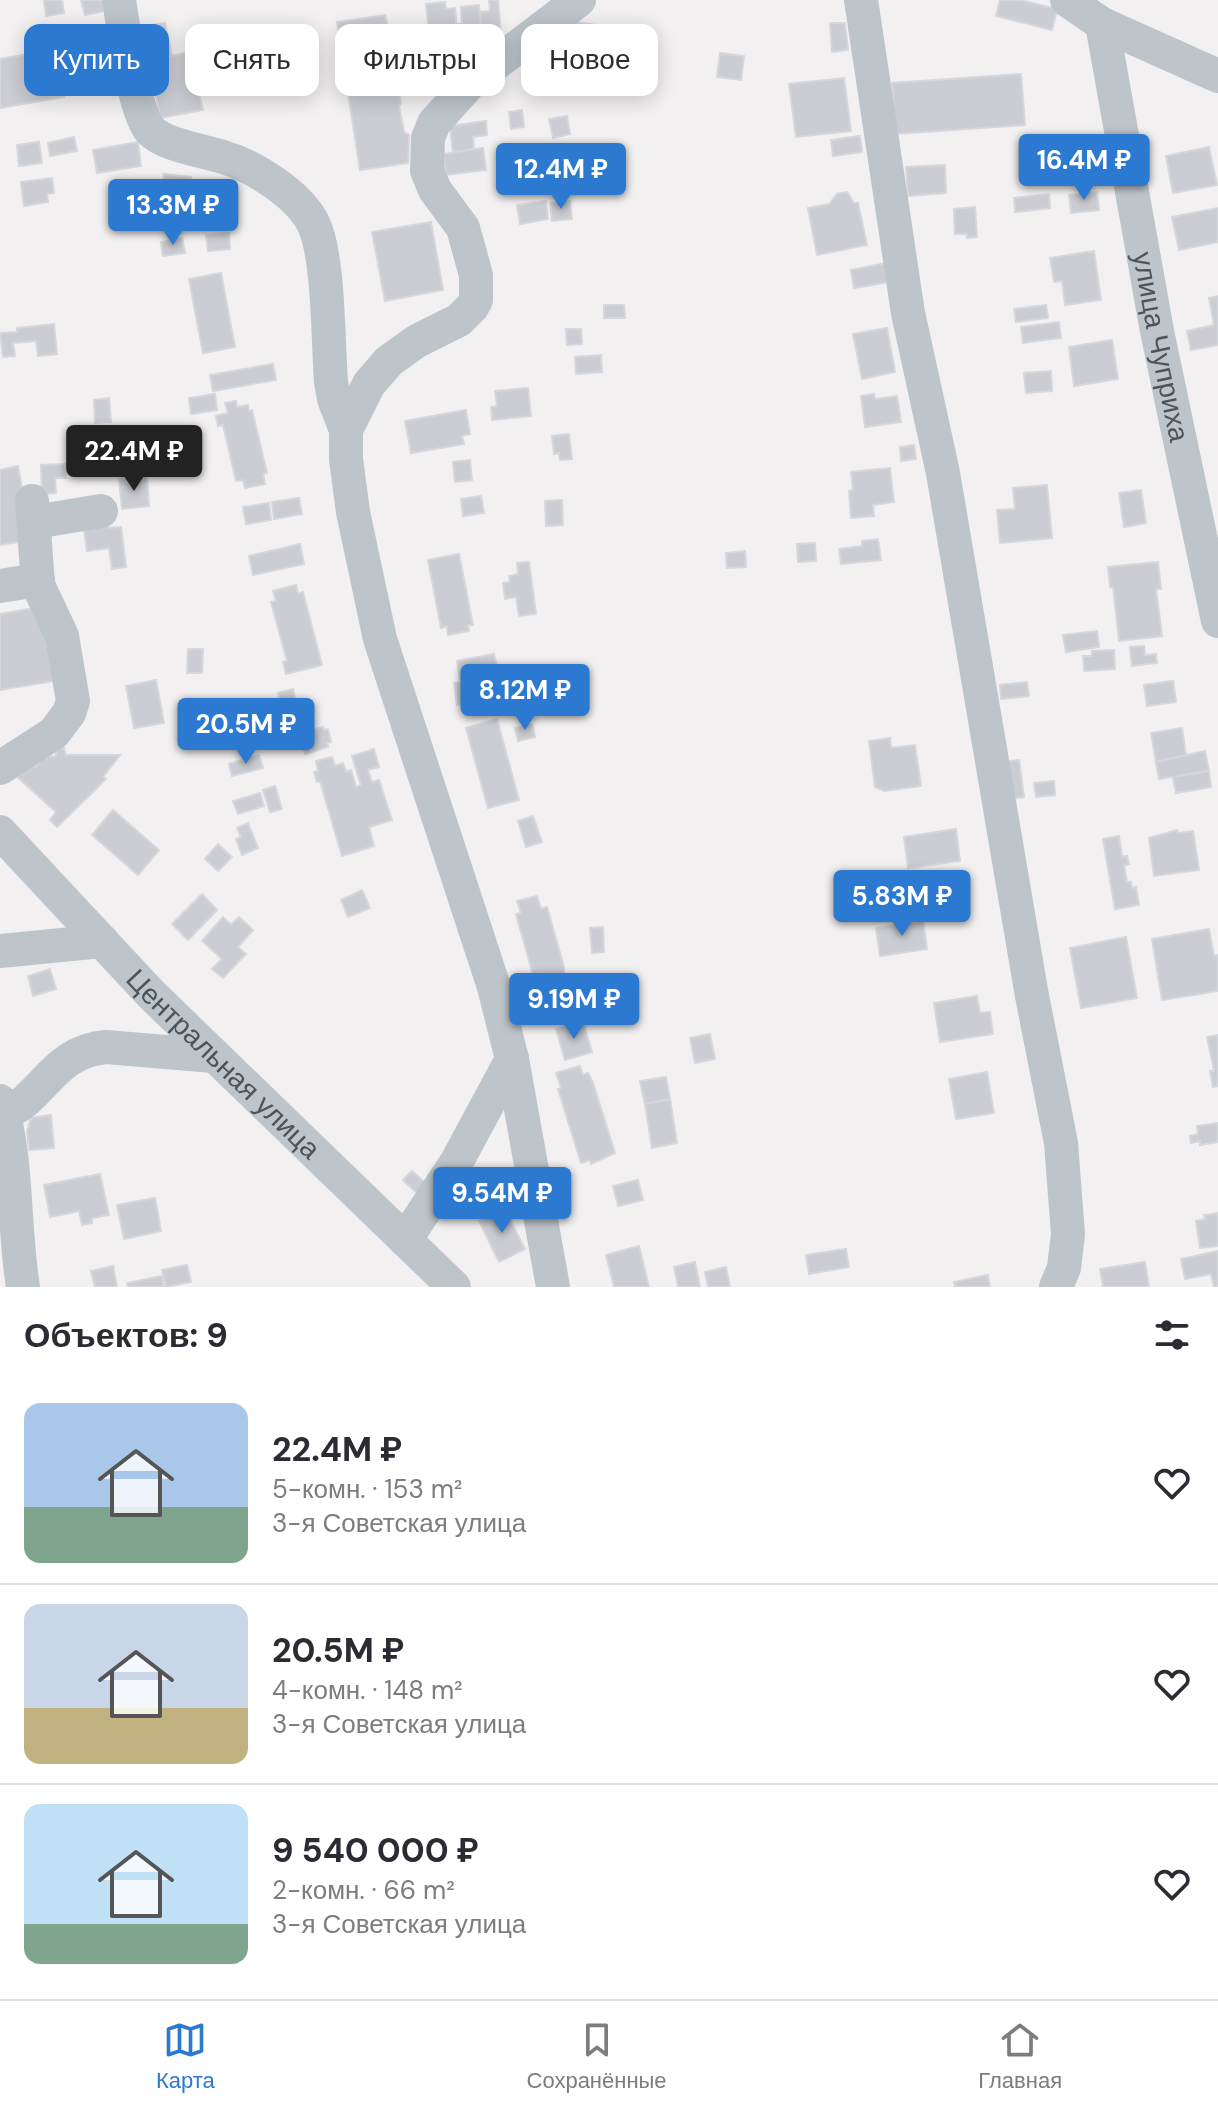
<!DOCTYPE html>
<html lang="ru">
<head>
<meta charset="utf-8">
<style>
  :root { --surface:#fff; --page:#f2f2f3; --text:#2b2b33; --muted:#7c7c81; --line:#e1e1e2; --accent:#2b79d1 }
  body { margin:0; font-family:"DM Sans",sans-serif; background:var(--page); color:var(--text); height:100vh; display:flex; flex-direction:column; font-size:30px; white-space:nowrap }
  * { box-sizing:border-box; margin:0 }
  p { font-size:26px; color:var(--muted) }
  .icon { flex:none; width:44px; height:44px; fill:none; stroke:currentColor; stroke-width:2; stroke-linecap:round; stroke-linejoin:round }
  .map { position:relative; height:1287px; overflow:hidden }
  .details { display:flex; flex-direction:column; background:var(--surface); flex:1 }
  .details>* { flex:none }
  .banner { position:absolute; left:24px; top:24px; width:800px; height:72px; display:flex; gap:16px }
  .price { position:absolute; translate:-50% -68px; padding:0 18px; border-radius:8px; background:var(--accent); color:#fff; font-size:26px; line-height:52px; filter:drop-shadow(0 2px 4px #0008) }
  .price::after { content:''; position:absolute; left:50%; top:48px; width:24px; height:18px; margin-left:-12px; background:inherit; clip-path:polygon(0 0,100% 0,50% 100%) }
  .price.selected { background:#222; color:#fff }
  ul { padding:0; list-style:none }
  li { display:flex; align-items:center; gap:24px; height:200px; padding:0 24px }
  li+li { border-top:2px solid var(--line) }
  li span { display:grid; place-items:center; flex:none; width:224px; height:160px; border-radius:16px; color:#555 }
  li>.icon { margin-inline-start:auto }
  span .icon { width:96px; height:96px; fill:#fffc; stroke-width:1 }
  li b { font-size:34px }
  h2 { display:flex; justify-content:space-between; align-items:center; height:96px; padding:0 24px; font-size:34px }
  .pill { padding:0 28px; border-radius:16px; background:var(--surface); box-shadow:0 4px 20px #0003; font-size:28px; line-height:72px }
  .pill.selected { background:var(--accent); color:#fff }
  .dock { display:flex; justify-content:space-around; align-items:center; height:112px; border-top:2px solid var(--line); background:var(--surface); font-size:22px; color:var(--muted) }
  .dock a { display:grid; justify-items:center; gap:4px }
  .dock .selected { color:var(--accent) }
  .map>svg:first-child { display:block }
  .building { fill:#cbcdd2; stroke:#d5d7db; stroke-width:2 }
  .lines { fill:none; stroke-linecap:round; stroke-linejoin:round }
  .minor { stroke:#bdc5cb; stroke-width:34 }
  .labels { text-anchor:middle; dominant-baseline:central; stroke-width:6; stroke-linejoin:round; paint-order:stroke }
  .street-label { font-size:28px; fill:#4a545c; stroke:#fff }
</style>
</head>
<body>
<div class="map">
<svg width="1218" height="1287" viewBox="0 0 1218 1287">
  <rect width="100%" height="100%" fill="#f2f0f0"/>
  <!-- building -->
  <g class="building">
    <path d="M44 0H62L64 13 46 16Z"/>
    <path d="M81 0H107L109 10 85 15Z"/>
    <path d="M489 0H498L501 34 482 35 480 12 490 11Z"/>
    <path d="M1000 0H1020L1057 9 1052 30 996 16Z"/>
    <path d="M445 2 446 9 455 8 458 41 430 43 426 4Z"/>
    <path d="M479 5 482 38 458 41 456 24H462L461 7Z"/>
    <path d="M385 15 392 43H390L394 70 397 72 401 104 399 106 404 132 409 135 408 163 360 170 337 22Z"/>
    <path d="M577 22 596 25 594 37 575 34Z"/>
    <path d="M165 23 172 56 189 52 203 110 160 118 144 26Z"/>
    <path d="M830 23H845L848 50 832 52Z"/>
    <path d="M563 39 589 42 587 50 580 49V54L562 52Z"/>
    <path d="M56 49 64 97 0 108V59Z"/>
    <path d="M536 52 560 54 559 70 535 68Z"/>
    <path d="M720 53 744 56 741 80 717 77Z"/>
    <path d="M1021 74 1025 125 895 134 892 83Z"/>
    <path d="M844 78 851 131 796 137 789 84Z"/>
    <path d="M522 110 524 127 511 129 509 112Z"/>
    <path d="M567 116 570 134 553 138 549 119Z"/>
    <path d="M486 121 487 135 473 137 474 149 453 152 450 126Z"/>
    <path d="M860 136 862 152 833 156 831 140Z"/>
    <path d="M74 137 77 151 50 156 48 143Z"/>
    <path d="M39 142 42 163 19 166 17 145Z"/>
    <path d="M138 142 141 166 97 173 93 150Z"/>
    <path d="M1209 147 1217 185 1173 193 1166 156Z"/>
    <path d="M483 148 486 170 446 175 443 154Z"/>
    <path d="M945 165 946 193 908 196 906 167Z"/>
    <path d="M164 174 191 177 190 188 163 184Z"/>
    <path d="M52 178 54 193 47 194 48 202 24 206 21 182Z"/>
    <path d="M213 186 218 214 158 225 153 196Z"/>
    <path d="M847 192 854 203H858L867 245 817 255 808 208 829 204 837 194Z"/>
    <path d="M1097 192 1099 210 1071 213 1069 195Z"/>
    <path d="M1049 194 1050 208 1015 212 1014 198Z"/>
    <path d="M546 201 548 219 520 224 517 205Z"/>
    <path d="M570 201 572 219 552 221 550 203Z"/>
    <path d="M975 207 977 237 967 238V234H955L954 209Z"/>
    <path d="M1218 208V242L1179 250 1172 217Z"/>
    <path d="M431 222 443 290 385 301 372 232Z"/>
    <path d="M229 233 230 249 208 251 206 235Z"/>
    <path d="M182 238 185 253 163 256 161 242Z"/>
    <path d="M1094 251 1101 300 1065 305 1062 281 1054 282 1050 258Z"/>
    <path d="M887 263 890 282 854 288 851 270Z"/>
    <path d="M221 273 235 347 203 353 189 279Z"/>
    <path d="M1218 296V345L1191 350 1187 331 1214 325 1209 298Z"/>
    <path d="M604 305H624L625 318H604Z"/>
    <path d="M1046 305 1048 318 1016 322 1014 309Z"/>
    <path d="M1059 322 1061 338 1023 343 1021 327Z"/>
    <path d="M54 324 57 354 38 356 36 341 13 343 15 356 3 357 0 333 17 332V328Z"/>
    <path d="M887 328 895 372 862 379 853 334Z"/>
    <path d="M566 329H581L582 344 567 345Z"/>
    <path d="M1112 340 1118 379 1074 386 1069 347Z"/>
    <path d="M601 355 602 372 576 374 575 357Z"/>
    <path d="M273 364 276 380 213 391 210 375Z"/>
    <path d="M1051 371 1052 391 1026 393 1024 373Z"/>
    <path d="M528 388 531 416 492 420 491 407 497 406 495 391Z"/>
    <path d="M215 394 217 410 191 414 189 398Z"/>
    <path d="M874 394 875 399 897 396 901 422 865 427 861 396Z"/>
    <path d="M109 398 111 422 95 423 94 400Z"/>
    <path d="M236 401 237 407 248 405 249 411 252 410 267 473 263 474 265 484 245 488 243 480 236 481 223 425 218 426 216 416 228 413 225 403Z"/>
    <path d="M466 410 470 434 462 436 464 444 411 453 405 421Z"/>
    <path d="M569 434 572 459 560 460 559 453 554 454 552 436Z"/>
    <path d="M914 445 916 459 901 461 900 447Z"/>
    <path d="M470 460 472 480 455 482 453 462Z"/>
    <path d="M65 464 66 478H55L56 493 42 494 41 465Z"/>
    <path d="M18 466 31 540 0 545V470Z"/>
    <path d="M890 468 894 502 873 505 874 516 851 518 849 491 853 490 851 472Z"/>
    <path d="M147 477 149 506 122 509 119 479Z"/>
    <path d="M1047 485 1052 538 1000 543 997 510 1015 509 1013 488Z"/>
    <path d="M1141 490 1146 523 1124 527 1119 493Z"/>
    <path d="M481 496 484 513 463 516 461 499Z"/>
    <path d="M299 498 302 514 274 519 272 502Z"/>
    <path d="M562 500 563 525 546 526 545 501Z"/>
    <path d="M269 503 271 520 246 524 243 507Z"/>
    <path d="M107 520 108 528 121 527 126 567 112 569 109 548 87 551 83 523Z"/>
    <path d="M878 539 881 560 841 564 839 549 862 546V541Z"/>
    <path d="M815 543 816 561 798 562 797 544Z"/>
    <path d="M300 544 304 564 253 575 249 556Z"/>
    <path d="M745 551 746 567 727 568 726 553Z"/>
    <path d="M459 554 473 625H468L469 631 448 635 447 626 441 628 428 560Z"/>
    <path d="M529 562 536 614 519 616 516 597 505 599 503 583 510 582 509 576 518 574 517 563Z"/>
    <path d="M1158 562 1161 589H1156L1162 636 1119 641 1113 587H1110L1108 567Z"/>
    <path d="M296 585 298 594 303 592 322 665 286 674 283 662 287 661 271 602 276 601 273 591Z"/>
    <path d="M41 607 54 681 0 690V614Z"/>
    <path d="M1097 631 1099 647 1066 652 1063 635Z"/>
    <path d="M1144 646 1145 655 1156 654 1157 663 1132 666 1130 647Z"/>
    <path d="M188 649H203L202 673H187Z"/>
    <path d="M1114 650 1115 669 1084 671 1083 656H1092V651Z"/>
    <path d="M494 654 498 672 460 679 457 661Z"/>
    <path d="M476 679 479 702 457 705 454 683Z"/>
    <path d="M156 680 164 723 134 728 126 686Z"/>
    <path d="M1173 681 1176 702 1147 706 1144 685Z"/>
    <path d="M1027 682 1029 696 1001 699 1000 685Z"/>
    <path d="M293 689 299 717 285 721 278 693Z"/>
    <path d="M497 719 519 800 488 808 466 728Z"/>
    <path d="M532 724 535 737 518 741 515 728Z"/>
    <path d="M323 727 324 730 328 729 331 742 327 743 328 747 305 754 299 734Z"/>
    <path d="M1182 728 1186 756 1156 762 1151 733Z"/>
    <path d="M890 738 891 748 915 745 921 786 884 791 875 787 869 741Z"/>
    <path d="M64 748 66 755H120L103 777 106 779 57 827 50 820 56 812 15 775 29 762 35 767 43 758 56 756V750Z"/>
    <path d="M374 749 379 767 368 770 372 782 379 780 392 820 369 827 374 846 342 856 320 781 317 782 314 772 318 771 316 761 332 757 335 766 343 763 346 772 351 770 356 787 361 785 352 756Z"/>
    <path d="M1205 751 1209 771 1159 779 1156 762Z"/>
    <path d="M259 755 263 768 232 776 229 764Z"/>
    <path d="M1019 760 1024 797 1008 799 1004 762Z"/>
    <path d="M1209 771 1211 787 1176 793 1173 777Z"/>
    <path d="M1054 781 1055 795 1036 797 1034 783Z"/>
    <path d="M275 786 282 809 270 812 263 790Z"/>
    <path d="M260 793 264 806 238 814 233 801Z"/>
    <path d="M113 810 159 850 138 875 92 835Z"/>
    <path d="M533 816 542 842 526 847 518 821Z"/>
    <path d="M248 823 258 848 242 855 236 839 241 837 237 828Z"/>
    <path d="M956 829 960 861 908 868 904 837Z"/>
    <path d="M1177 830 1178 833 1193 831 1199 870 1154 876 1149 838Z"/>
    <path d="M1119 836 1122 857 1127 856 1129 864 1124 865 1127 882H1131L1132 888 1136 887 1139 905 1115 909 1103 839Z"/>
    <path d="M218 844 232 857 218 871 205 859Z"/>
    <path d="M362 890 370 908 348 917 341 900Z"/>
    <path d="M202 894 217 910 188 940 172 924Z"/>
    <path d="M537 896 541 909 547 907 564 967V977L558 979 560 983 550 986 548 979 541 982 539 973 533 975 516 914 521 913 517 901Z"/>
    <path d="M223 917 231 925 239 917 253 930 238 947 246 954 223 978 212 969 222 959 202 941Z"/>
    <path d="M923 921 927 949 880 956 876 928Z"/>
    <path d="M603 927 604 952 592 953 590 928Z"/>
    <path d="M1209 929 1214 956 1218 955V991L1162 1000 1152 939Z"/>
    <path d="M1126 937 1137 998 1081 1008 1070 948Z"/>
    <path d="M50 969 56 989 33 996 28 976Z"/>
    <path d="M977 996 980 1013 990 1012 993 1034 940 1042 934 1003Z"/>
    <path d="M583 1022 592 1052 565 1060 556 1029Z"/>
    <path d="M710 1034 715 1059 695 1063 690 1038Z"/>
    <path d="M1218 1035V1086L1213 1087 1210 1071H1214L1207 1037Z"/>
    <path d="M580 1066 583 1075 588 1073 593 1083 615 1153 591 1164 590 1160 581 1163 558 1089 561 1088 556 1073Z"/>
    <path d="M987 1072 994 1113 956 1119 949 1079Z"/>
    <path d="M666 1077 670 1099 645 1104 640 1081Z"/>
    <path d="M670 1099 677 1143 652 1148 645 1104Z"/>
    <path d="M51 1115 54 1148 29 1150 27 1132 31 1118Z"/>
    <path d="M1218 1123V1142L1200 1145V1141L1191 1143 1190 1136 1198 1134 1197 1126Z"/>
    <path d="M412 1171 432 1189 423 1199 403 1180Z"/>
    <path d="M100 1174 109 1215 92 1218V1223L82 1225 79 1211 50 1217 44 1185Z"/>
    <path d="M638 1180 643 1200 618 1206 613 1186Z"/>
    <path d="M155 1198 161 1231 124 1239 117 1205Z"/>
    <path d="M504 1208 525 1249 499 1262 479 1221Z"/>
    <path d="M1218 1213V1246L1200 1248 1196 1221 1205 1219 1204 1215Z"/>
    <path d="M639 1246 649 1287H614L606 1255Z"/>
    <path d="M846 1249 849 1267 809 1274 806 1255Z"/>
    <path d="M1218 1251V1287H1214L1211 1274 1185 1279 1181 1259Z"/>
    <path d="M695 1262 700 1287H678L674 1267Z"/>
    <path d="M1145 1262 1149 1287H1103L1100 1269Z"/>
    <path d="M187 1265 191 1282 166 1287 162 1270Z"/>
    <path d="M113 1266 117 1287H95L91 1271Z"/>
    <path d="M726 1267 730 1287H708L705 1272Z"/>
    <path d="M988 1275 990 1287H955L954 1282Z"/>
    <path d="M162 1276 164 1287H128L127 1283Z"/>
  </g>
  <g class="lines">
    <!-- minor -->
    <g class="minor">
      <path d="M119 0C124 29 133 109 150 130 163 145 204 151 223 157 254 166 300 195 314 225 329 258 328 343 331 382L334 399 346 430"/>
      <path d="M861 0 908 313 943 473 1032 996 1061 1143 1068 1234 1064 1268 1056 1287"/>
      <path d="M1067 0 1102 24 1218 76"/>
      <path id="s1" d="M1102 24 1157 331 1218 621"/>
      <path d="M35 522 101 511"/>
      <path d="M0 586 38 580"/>
      <path d="M0 768 54 733 69 713 73 701 62 636 38 585 32 501"/>
      <path id="s2" d="M0 832 151 994 454 1287"/>
      <path d="M0 951 102 941"/>
      <path d="M0 1101C18 1158 13 1226 23 1287"/>
      <path d="M0 1115C43 1102 50 1052 106 1047L214 1056"/>
      <path d="M405 1240 456 1163 512 1059"/>
      <path d="M553 1287 512 1059 494 987 380 639 353 512 346 459V430L369 384 389 361 417 341 459 320 472 307 476 300V275L463 228 435 190 427 171 428 138 434 123 470 83 579 0"/>
    </g>
  </g>
  <g class="labels">
    <!-- street labels -->
    <g class="street-label">
      <text stroke="none"><textPath href="#s1" startOffset="328">улица Чуприха</textPath></text>
      <text stroke="none"><textPath href="#s2" startOffset="322">Центральная улица</textPath></text>
    </g>
  </g>
</svg>
<b class="price" style="left:1084px;top:202px">16.4M ₽</b>
<b class="price" style="left:561px;top:211px">12.4M ₽</b>
<b class="price" style="left:173px;top:247px">13.3M ₽</b>
<b class="price selected" style="left:134px;top:493px">22.4M ₽</b>
<b class="price" style="left:525px;top:732px">8.12M ₽</b>
<b class="price" style="left:246px;top:766px">20.5M ₽</b>
<b class="price" style="left:902px;top:938px">5.83M ₽</b>
<b class="price" style="left:574px;top:1041px">9.19M ₽</b>
<b class="price" style="left:502px;top:1235px">9.54M ₽</b>
<div class="banner">
<a class="pill selected">Купить</a>
<a class="pill">Снять</a>
<a class="pill">Фильтры</a>
<a class="pill">Новое</a>
</div>
</div>
<section class="details">
<h2>Объектов: 9<svg class="icon" aria-label="filters" viewBox="0 0 24 24"><path d="M4 7h16M4 17h16"/><circle cx="9" cy="7" r="2"/><circle cx="15" cy="17" r="2"/></svg></h2>
<ul>
<li><span style="background:linear-gradient(#a9c7e8 65%,#7fa58c 0)"><svg class="icon" aria-label="home" viewBox="0 0 24 24"><path d="M3 11l9-7 9 7M6 9v11h12V9"/></svg></span><div><b>22.4M ₽</b><p>5-комн. · 153 m²</p><p>3-я Советская улица</p></div><svg class="icon" aria-label="heart" viewBox="0 0 24 24"><path d="M12 20l-8-8c-3-5 5-10 8-4 3-6 11-1 8 4z"/></svg></li>
<li><span style="background:linear-gradient(#c9d6e8 65%,#c2b280 0)"><svg class="icon" aria-label="home" viewBox="0 0 24 24"><path d="M3 11l9-7 9 7M6 9v11h12V9"/></svg></span><div><b>20.5M ₽</b><p>4-комн. · 148 m²</p><p>3-я Советская улица</p></div><svg class="icon" aria-label="heart" viewBox="0 0 24 24"><path d="M12 20l-8-8c-3-5 5-10 8-4 3-6 11-1 8 4z"/></svg></li>
<li><span style="background:linear-gradient(#bfe0f5 75%,#7fa58c 0)"><svg class="icon" aria-label="home" viewBox="0 0 24 24"><path d="M3 11l9-7 9 7M6 9v11h12V9"/></svg></span><div><b>9 540 000 ₽</b><p>2-комн. · 66 m²</p><p>3-я Советская улица</p></div><svg class="icon" aria-label="heart" viewBox="0 0 24 24"><path d="M12 20l-8-8c-3-5 5-10 8-4 3-6 11-1 8 4z"/></svg></li>
</ul>
</section>
<nav class="dock">
<a class="selected"><svg class="icon" aria-label="map" viewBox="0 0 24 24"><path d="M3 6l6-2 6 2 6-2v14l-6 2-6-2-6 2zM9 4v14M15 6v14"/></svg>Карта</a>
<a><svg class="icon" aria-label="saved" viewBox="0 0 24 24"><path d="M7 4h10v16l-5-4-5 4z"/></svg>Сохранённые</a>
<a><svg class="icon" aria-label="home" viewBox="0 0 24 24"><path d="M3 11l9-7 9 7M6 9v11h12V9"/></svg>Главная</a>
</nav>
</body>
</html>
